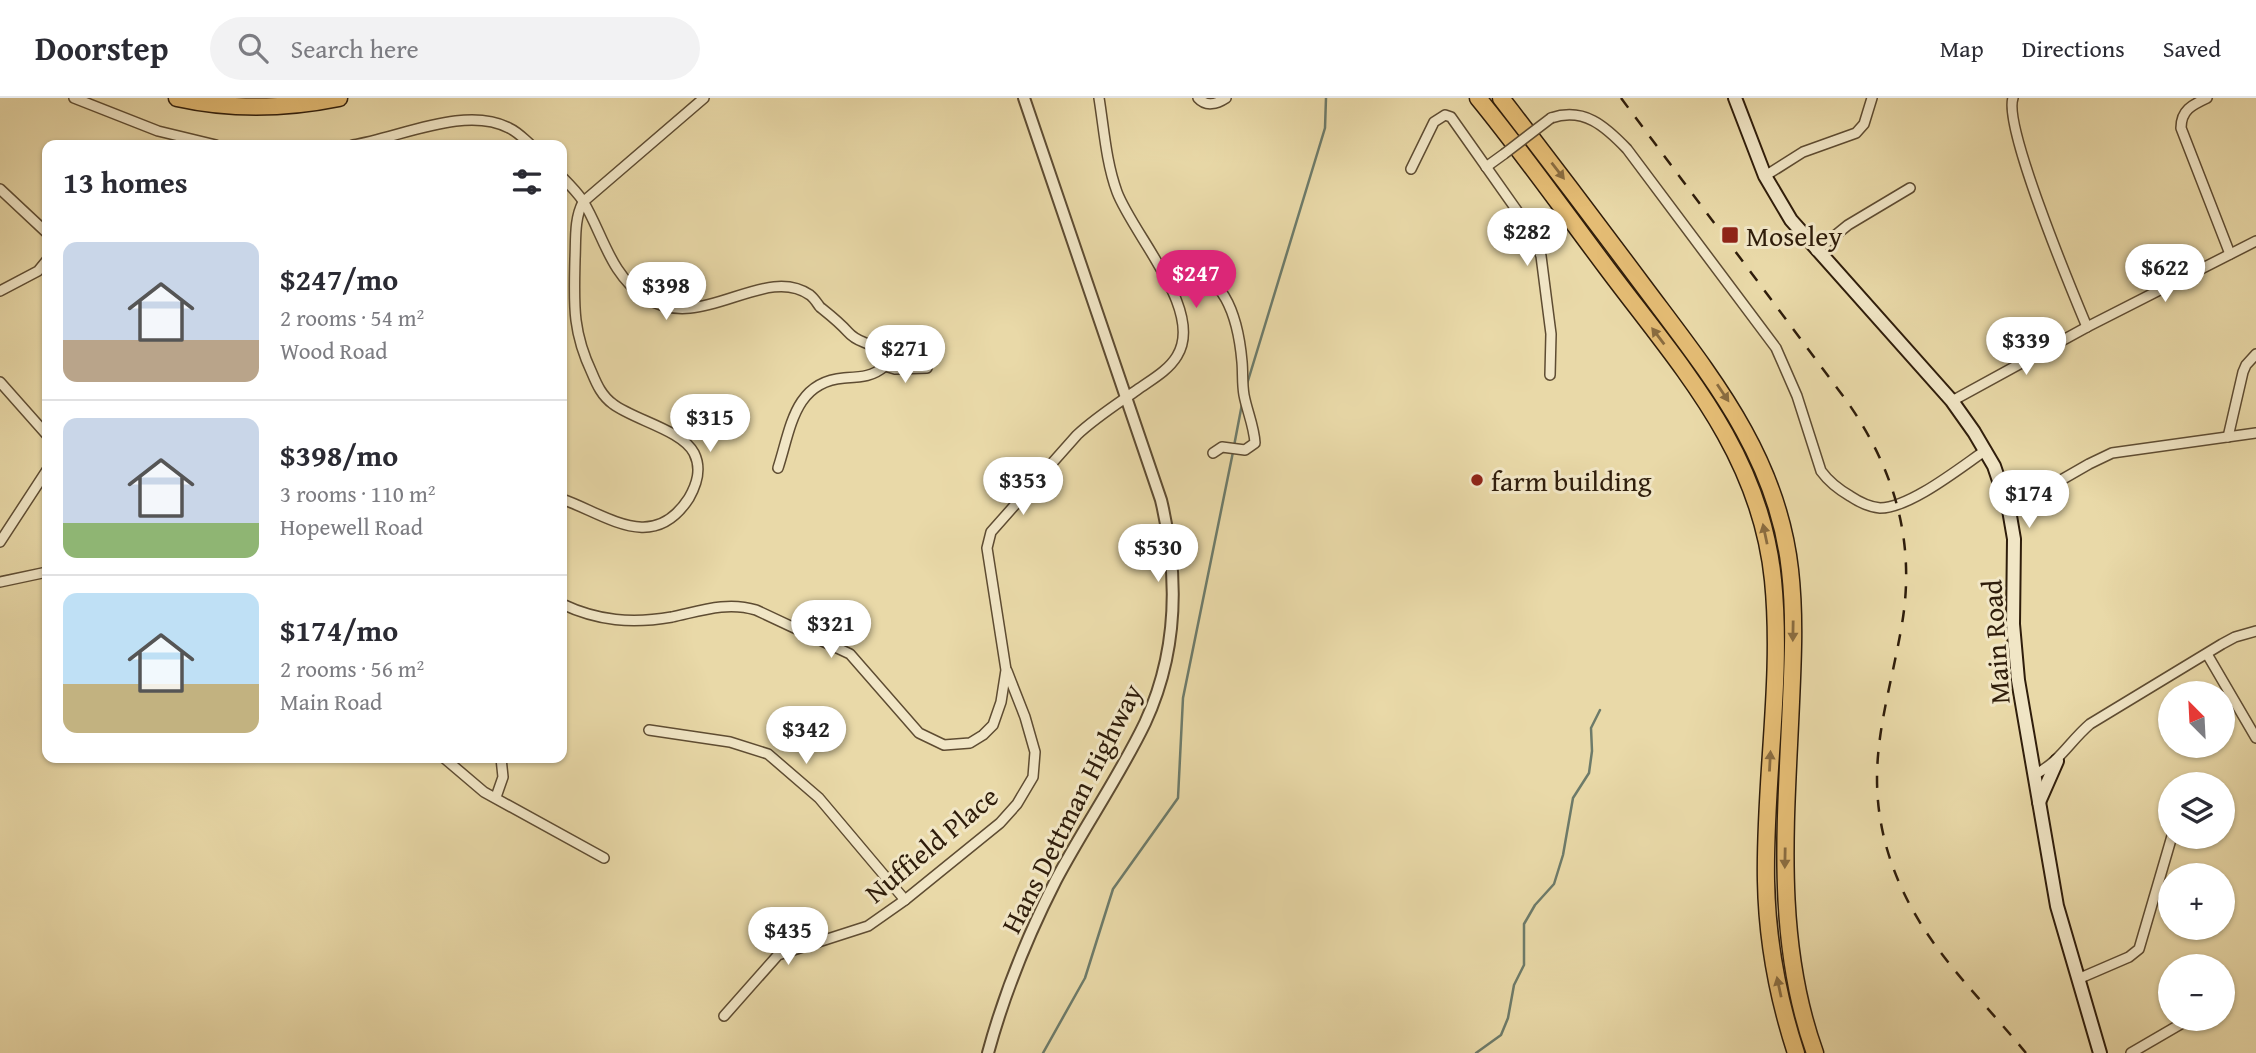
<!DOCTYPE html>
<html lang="en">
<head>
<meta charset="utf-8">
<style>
  :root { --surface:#fff; --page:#f2f2f3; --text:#2b2b33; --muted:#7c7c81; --line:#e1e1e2; --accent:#db2777 }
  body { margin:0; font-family:"Gentium Book Plus",serif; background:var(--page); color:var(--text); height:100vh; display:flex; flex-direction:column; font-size:26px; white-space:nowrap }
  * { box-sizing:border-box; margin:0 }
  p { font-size:23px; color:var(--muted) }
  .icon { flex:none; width:38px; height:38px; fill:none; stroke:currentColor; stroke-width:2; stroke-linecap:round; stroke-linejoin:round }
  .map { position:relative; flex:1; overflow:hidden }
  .panel { position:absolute; left:42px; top:42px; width:525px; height:623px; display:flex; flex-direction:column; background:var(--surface); border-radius:14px; box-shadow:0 2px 5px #0004 }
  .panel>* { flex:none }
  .needle { width:46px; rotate:336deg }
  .buttons { position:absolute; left:2158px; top:583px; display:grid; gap:14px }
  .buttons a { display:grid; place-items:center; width:77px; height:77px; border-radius:50%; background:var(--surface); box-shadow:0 2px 5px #0004; font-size:35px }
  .price { position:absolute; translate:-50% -60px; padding:0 16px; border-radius:24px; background:#fff; color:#222; font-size:23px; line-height:46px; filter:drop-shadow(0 2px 4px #0008) }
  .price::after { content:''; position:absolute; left:50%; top:42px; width:21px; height:16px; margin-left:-10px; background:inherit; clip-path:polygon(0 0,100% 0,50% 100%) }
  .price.current { background:var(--accent); color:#fff }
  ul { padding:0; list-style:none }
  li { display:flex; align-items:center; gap:21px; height:175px; padding:0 21px }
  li+li { border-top:2px solid var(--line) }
  li span { display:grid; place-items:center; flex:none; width:196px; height:140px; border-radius:14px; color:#555 }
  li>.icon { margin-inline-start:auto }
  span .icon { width:84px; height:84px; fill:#fffc; stroke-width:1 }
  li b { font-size:30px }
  h2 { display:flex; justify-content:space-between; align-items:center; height:84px; padding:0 21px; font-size:30px }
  header { display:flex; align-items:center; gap:42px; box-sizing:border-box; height:98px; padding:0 35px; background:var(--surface); border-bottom:2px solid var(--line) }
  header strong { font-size:33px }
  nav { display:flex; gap:38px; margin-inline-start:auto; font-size:24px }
  .search { width:490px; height:63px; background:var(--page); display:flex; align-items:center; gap:18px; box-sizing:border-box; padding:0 24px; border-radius:38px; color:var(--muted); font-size:26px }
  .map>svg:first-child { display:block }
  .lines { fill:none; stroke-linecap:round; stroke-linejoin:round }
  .stream { stroke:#6d7b6a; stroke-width:2.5 }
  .minor-casing { stroke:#5e4c32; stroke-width:12 }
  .tertiary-casing { stroke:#5e4c32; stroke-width:14 }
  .secondary-casing { stroke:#2f1d0b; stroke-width:16 }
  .motorway-casing { stroke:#2f1d0b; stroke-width:19 }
  .minor { stroke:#f1e6c6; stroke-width:9 }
  .tertiary { stroke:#f1e6c6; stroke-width:10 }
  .secondary { stroke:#f1e6c6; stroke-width:12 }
  .motorway { stroke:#e4bc74; stroke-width:16 }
  .rail { stroke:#2f1d0b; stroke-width:2.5; stroke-dasharray:12 12; stroke-linecap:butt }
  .minor-bridge-casing { stroke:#5e4c32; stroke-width:12; stroke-linecap:butt }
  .minor-bridge { stroke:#f1e6c6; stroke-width:9 }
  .oneway { fill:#8a6c40 }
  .poi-dot { fill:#8f2418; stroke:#f1e6c6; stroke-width:2.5 }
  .labels { text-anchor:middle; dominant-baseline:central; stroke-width:6; stroke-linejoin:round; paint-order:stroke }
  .poi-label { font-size:28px; fill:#2f1d0b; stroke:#f1e6c6; text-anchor:start }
  .street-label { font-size:28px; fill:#2f1d0b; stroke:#f1e6c6 }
</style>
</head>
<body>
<header>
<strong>Doorstep</strong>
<div class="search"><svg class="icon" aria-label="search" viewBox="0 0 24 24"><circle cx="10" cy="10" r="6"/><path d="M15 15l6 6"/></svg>Search here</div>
<nav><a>Map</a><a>Directions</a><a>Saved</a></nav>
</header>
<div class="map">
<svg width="2256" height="955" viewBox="0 0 2256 955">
  <rect width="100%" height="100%" fill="#e9d9a8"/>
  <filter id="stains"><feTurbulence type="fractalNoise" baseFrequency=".00286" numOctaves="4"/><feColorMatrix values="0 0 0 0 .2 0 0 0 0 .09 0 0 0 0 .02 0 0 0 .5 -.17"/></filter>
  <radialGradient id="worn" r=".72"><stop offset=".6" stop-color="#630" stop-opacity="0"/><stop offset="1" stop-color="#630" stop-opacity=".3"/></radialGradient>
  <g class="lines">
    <!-- stream -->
    <g class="stream">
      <path d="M1247 286 1325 30 1326 0"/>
      <path d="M1234 348 1242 306"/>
      <path d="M1043 955 1085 880 1113 791 1178 700 1183 600 1233 354"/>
      <path d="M1476 955 1501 937 1508 920 1514 887 1524 867V826L1535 807 1554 786 1563 757 1573 700 1589 675 1592 653 1591 630 1600 612"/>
    </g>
    <!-- minor casing -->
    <g class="minor-casing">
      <g id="minor">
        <path d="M74 0 158 33 216 47"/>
        <path d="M1198 0C1206 9 1217 6 1226 0"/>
        <path d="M2013 0C2003 28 2072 193 2087 229"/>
        <path d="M2207 0C2192 7 2181 12 2181 30L2230 156"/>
        <path d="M1551 20C1584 9 1605 28 1627 51L1776 250 1797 298 1821 373C1829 384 1838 391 1850 398 1859 404 1868 409 1880 410 1910 410 1961 369 1986 352"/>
        <path d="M353 47C399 40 465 7 509 30 518 34 524 41 531 47"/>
        <path d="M1486 69 1504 56"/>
        <path d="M1411 71 1434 24 1445 17 1451 19 1530 131 1541 158 1551 236 1550 277"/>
        <path d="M1765 78 1803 54 1856 35 1864 26 1872 0"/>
        <path d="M562 79C569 86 577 94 583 103 603 136 610 177 646 200 701 236 764 165 810 197 814 200 817 205 820 209 830 217 839 224 848 234 862 250 874 238 885 268"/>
        <path d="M0 91 47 135"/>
        <path d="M1816 153 1848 127 1910 90"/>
        <path d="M1165 180C1172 171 1178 169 1188 171 1229 180 1239 229 1242 264 1243 275 1242 286 1244 297 1247 313 1254 328 1255 345L1245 352 1222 349 1213 355"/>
        <path d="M0 193 38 173 47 162"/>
        <path d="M885 268 895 271 927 270"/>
        <path d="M0 284 47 337"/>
        <path d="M1952 303 2087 229 2256 143"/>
        <path d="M2228 339 2243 274 2246 267 2256 256"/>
        <path d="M778 370C791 330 794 284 844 280 861 279 872 279 885 268"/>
        <path d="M562 401C607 417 653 456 689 400 697 386 702 371 694 355 682 332 634 322 613 306 602 298 597 287 592 275 572 233 574 206 575 161 576 142 574 121 583 104L704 0"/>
        <path d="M2009 412 2089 366 2112 355 2256 335"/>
        <path d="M0 444 47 372"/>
        <path d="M0 484 47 474"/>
        <path d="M562 506C598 523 632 526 672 519 700 513 727 503 756 512L850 556 919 635 944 647 970 645 983 637 993 627 1001 604 1006 572 987 450 991 434 1077 337C1095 320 1117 306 1137 292 1151 282 1168 273 1177 258 1205 213 1133 137 1117 94 1106 64 1104 31 1099 0"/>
        <path d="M2207 556 2256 640"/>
        <path d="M649 632 730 644 768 656 819 700 905 802"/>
        <path d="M444 660 484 694 604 760"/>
        <path d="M2034 677C2060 664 2069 644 2090 626L2222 546 2235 539 2256 533"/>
        <path d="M496 699 503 679 501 660"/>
        <path d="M2078 881 2129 859 2139 851 2172 738"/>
        <path d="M724 918 778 857 868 828 905 802 1000 725 1017 706 1033 679 1035 654 1025 619 1007 573"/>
        <path d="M2131 955 2191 920"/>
      </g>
    </g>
    <!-- tertiary casing -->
    <g class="tertiary-casing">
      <path id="tertiary" d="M988 955C1004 896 1028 837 1056 782 1084 729 1119 679 1145 625 1178 554 1179 477 1161 402L1024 0"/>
    </g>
    <!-- secondary casing -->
    <g class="secondary-casing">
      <g id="secondary">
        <path d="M1735 0 1765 78 1791 122 1952 303 1974 334 1994 368 2009 412 2014 441 2013 526 2018 582 2057 808 2100 955"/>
        <path d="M2039 704 2057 663"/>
      </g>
    </g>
    <!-- motorway casing -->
    <g class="motorway-casing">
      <g id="motorway">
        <path d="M177 0C231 12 285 11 339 0"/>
        <path d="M1478 0C1523 55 1564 113 1606 169 1680 268 1760 353 1773 482 1783 582 1764 683 1766 783 1767 841 1778 900 1796 955"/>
        <path d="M1501 0C1548 61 1595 123 1642 186 1709 276 1777 356 1790 472 1795 516 1793 560 1791 604 1786 723 1774 841 1815 955"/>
      </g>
    </g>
    <!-- minor -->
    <use href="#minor" class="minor"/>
    <!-- tertiary -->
    <use href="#tertiary" class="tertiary"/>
    <!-- secondary -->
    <use href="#secondary" class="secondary"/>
    <!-- motorway -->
    <use href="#motorway" class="motorway"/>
    <!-- rail -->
    <path class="rail" d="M1621 0 1846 302C1894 370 1916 443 1902 526 1888 608 1863 667 1887 751 1913 839 1970 887 2026 955"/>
    <!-- minor-bridge casing -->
    <g class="minor-bridge-casing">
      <path id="minor-bridge" d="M1504 56 1551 20"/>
    </g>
    <!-- minor-bridge -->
    <use href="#minor-bridge" class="minor-bridge"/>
  </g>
  <!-- one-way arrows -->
  <defs><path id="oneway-solid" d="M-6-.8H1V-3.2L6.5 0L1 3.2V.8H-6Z" transform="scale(1.75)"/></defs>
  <g class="oneway">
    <use href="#oneway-solid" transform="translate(1558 73) rotate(52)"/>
    <use href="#oneway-solid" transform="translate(1658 238) rotate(-127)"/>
    <use href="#oneway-solid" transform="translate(1723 295) rotate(56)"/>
    <use href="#oneway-solid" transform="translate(1765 436) rotate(-102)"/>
    <use href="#oneway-solid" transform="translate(1793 533) rotate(91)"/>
    <use href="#oneway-solid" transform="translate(1770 663) rotate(-87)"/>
    <use href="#oneway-solid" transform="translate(1785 760) rotate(91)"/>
    <use href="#oneway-solid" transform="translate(1779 889) rotate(-102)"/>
  </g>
  <!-- markers -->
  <g class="poi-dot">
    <rect x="1721" y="128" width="18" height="18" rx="3.5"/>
    <circle cx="1477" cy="382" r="7"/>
  </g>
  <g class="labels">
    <!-- poi labels -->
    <g class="poi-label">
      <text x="1746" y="137">Moseley</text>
      <text x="1491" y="382">farm building</text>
    </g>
    <!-- street labels -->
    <g class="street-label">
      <text transform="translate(1995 544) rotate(-94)">Main Road</text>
      <text transform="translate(1071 710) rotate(-63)">Hans Dettman Highway</text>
      <text transform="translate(931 746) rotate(-40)">Nuffield Place</text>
    </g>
  </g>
  <rect width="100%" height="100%" filter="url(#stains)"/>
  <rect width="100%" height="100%" fill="url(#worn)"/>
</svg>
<div class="buttons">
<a><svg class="needle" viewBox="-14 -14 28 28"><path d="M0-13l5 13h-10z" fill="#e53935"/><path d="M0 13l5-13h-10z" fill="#7c7c81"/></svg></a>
<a><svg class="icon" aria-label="layers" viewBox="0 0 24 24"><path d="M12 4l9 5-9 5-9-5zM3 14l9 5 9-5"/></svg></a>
<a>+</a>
<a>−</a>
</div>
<b class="price" style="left:1527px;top:170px">$282</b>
<b class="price" style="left:2165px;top:206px">$622</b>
<b class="price current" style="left:1196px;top:212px">$247</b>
<b class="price" style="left:666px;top:224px">$398</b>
<b class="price" style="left:2026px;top:279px">$339</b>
<b class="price" style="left:905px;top:287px">$271</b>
<b class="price" style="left:710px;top:356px">$315</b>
<b class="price" style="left:1023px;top:419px">$353</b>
<b class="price" style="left:2029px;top:432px">$174</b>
<b class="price" style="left:1158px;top:486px">$530</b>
<b class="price" style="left:831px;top:562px">$321</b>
<b class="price" style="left:806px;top:668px">$342</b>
<b class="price" style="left:788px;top:869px">$435</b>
<section class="panel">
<h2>13 homes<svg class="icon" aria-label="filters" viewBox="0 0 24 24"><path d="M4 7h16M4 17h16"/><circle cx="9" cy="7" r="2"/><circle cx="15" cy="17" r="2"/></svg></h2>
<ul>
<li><span style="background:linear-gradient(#c9d6e8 70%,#b9a48a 0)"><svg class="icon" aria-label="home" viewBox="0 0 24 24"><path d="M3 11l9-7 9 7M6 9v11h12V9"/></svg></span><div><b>$247/mo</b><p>2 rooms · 54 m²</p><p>Wood Road</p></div></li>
<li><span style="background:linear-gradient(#c9d6e8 75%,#8fb573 0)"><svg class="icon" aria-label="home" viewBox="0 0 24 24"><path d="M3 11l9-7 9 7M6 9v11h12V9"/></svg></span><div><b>$398/mo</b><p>3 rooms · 110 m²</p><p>Hopewell Road</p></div></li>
<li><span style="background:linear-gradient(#bfe0f5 65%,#c2b280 0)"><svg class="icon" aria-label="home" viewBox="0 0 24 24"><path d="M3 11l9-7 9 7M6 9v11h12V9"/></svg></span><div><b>$174/mo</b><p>2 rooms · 56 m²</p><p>Main Road</p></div></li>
</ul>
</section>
</div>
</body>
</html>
